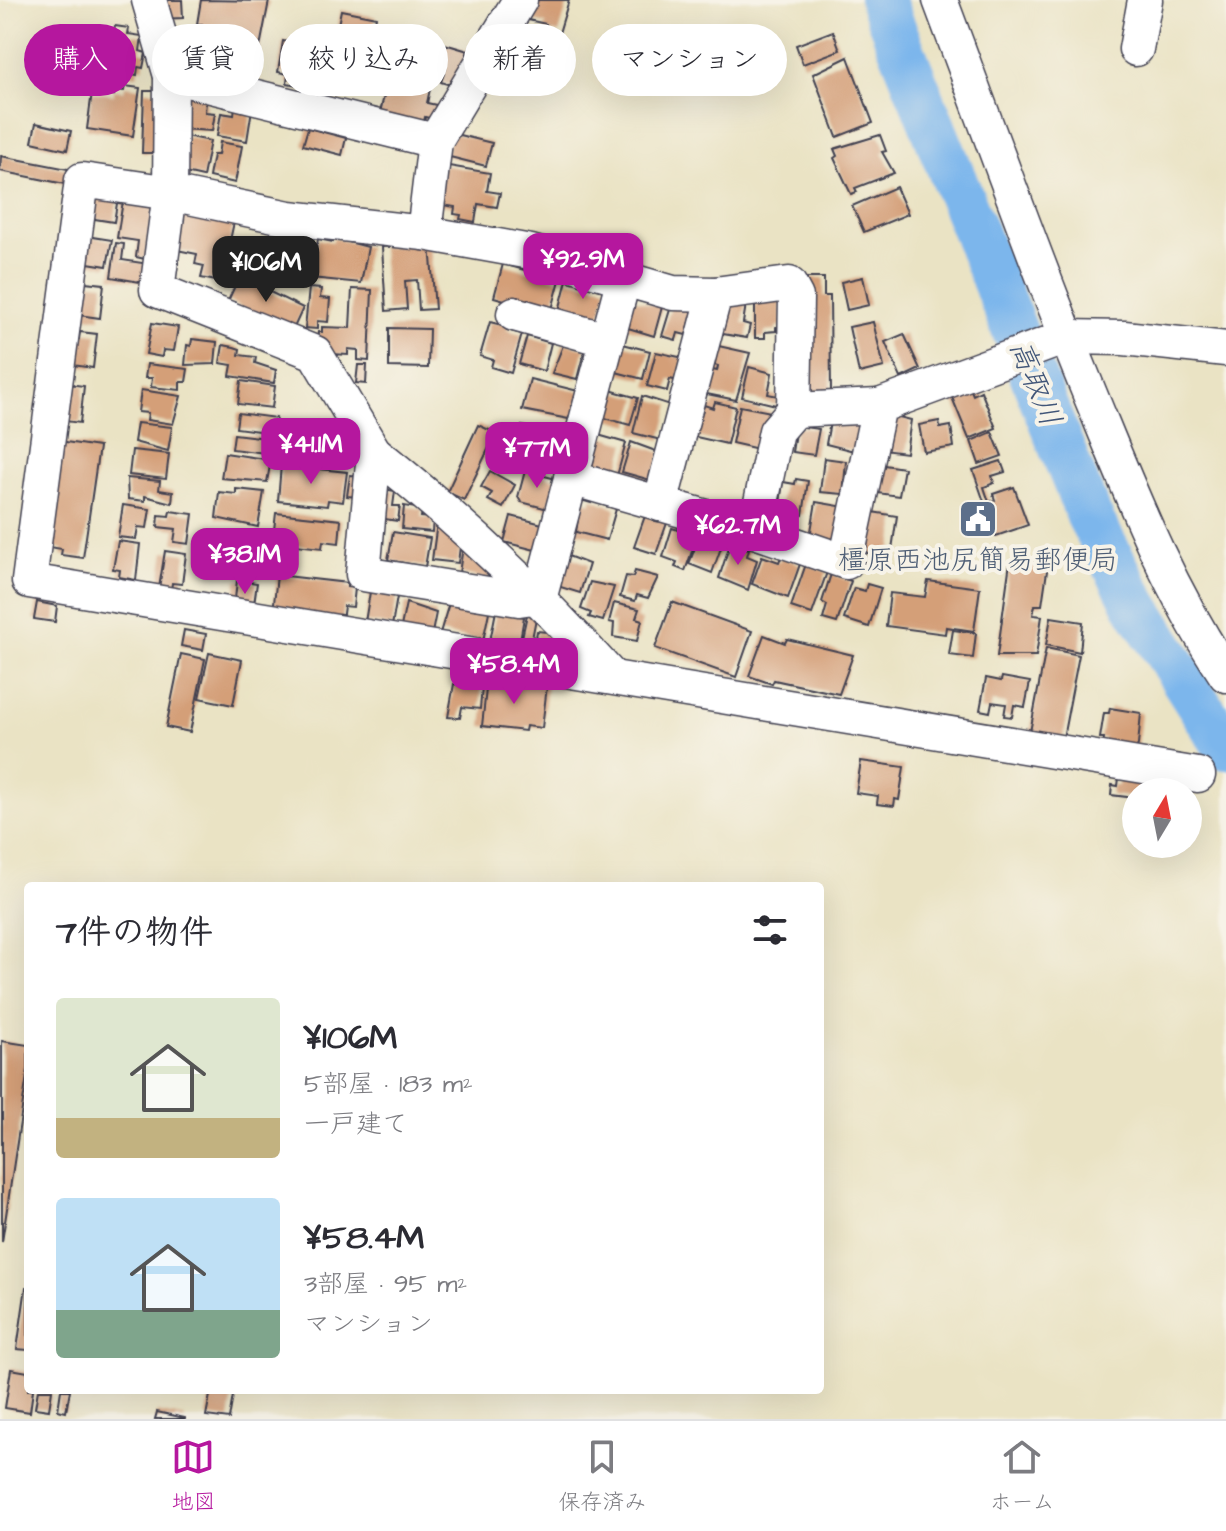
<!DOCTYPE html>
<html lang="ja">
<head>
<meta charset="utf-8">
<style>
  :root { --surface:#fff; --page:#f7f7f7; --text:#2b2b33; --muted:#7c7c81; --line:#e1e1e2; --accent:#b5179e }
  body { margin:0; font-family:"Architects Daughter","Klee One",sans-serif; background:var(--page); color:var(--text); height:100vh; display:flex; flex-direction:column; font-size:30px; white-space:nowrap }
  * { box-sizing:border-box; margin:0 }
  p { font-size:26px; color:var(--muted) }
  .icon { flex:none; width:44px; height:44px; fill:none; stroke:currentColor; stroke-width:2; stroke-linecap:round; stroke-linejoin:round }
  .map { position:relative; flex:1; overflow:hidden }
  .details { position:absolute; left:24px; top:882px; width:800px; height:512px; display:flex; flex-direction:column; background:var(--surface); border-radius:8px; box-shadow:0 8px 32px #0002 }
  .details>* { flex:none }
  .guide { position:absolute; left:24px; top:24px; width:800px; height:72px; display:flex; gap:16px }
  .needle { width:52px; rotate:10deg }
  .controls { position:absolute; left:1122px; top:778px; display:grid; gap:16px }
  .controls a { display:grid; place-items:center; width:80px; height:80px; border-radius:50%; background:var(--surface); box-shadow:0 8px 32px #0002; font-size:40px }
  .price { position:absolute; translate:-50% -68px; padding:0 18px; border-radius:16px; background:var(--accent); color:#fff; font-size:26px; line-height:52px; filter:drop-shadow(0 2px 4px #0008) }
  .price::after { content:''; position:absolute; left:50%; top:48px; width:24px; height:18px; margin-left:-12px; background:inherit; clip-path:polygon(0 0,100% 0,50% 100%) }
  .price.active { background:#222; color:#fff }
  ul { padding:0; list-style:none }
  li { display:flex; align-items:center; gap:24px; height:200px; padding:0 32px }
  li span { display:grid; place-items:center; flex:none; width:224px; height:160px; border-radius:8px; color:#555 }
  li>.icon { margin-inline-start:auto }
  span .icon { width:96px; height:96px; fill:#fffc; stroke-width:1 }
  li b { font-size:34px }
  h2 { display:flex; justify-content:space-between; align-items:center; height:96px; padding:0 32px; font-size:34px }
  .tag { padding:0 28px; border-radius:36px; background:var(--surface); box-shadow:0 8px 32px #0002; font-size:28px; line-height:72px }
  .tag.active { background:var(--accent); color:#fff }
  .dock { display:flex; justify-content:space-around; align-items:center; height:112px; border-top:2px solid var(--line); background:var(--surface); font-size:22px; color:var(--muted) }
  .dock a { display:grid; justify-items:center; gap:4px }
  .dock .active { color:var(--accent) }
  .map>svg:first-child { display:block }
  .lines { fill:none; stroke-linecap:round; stroke-linejoin:round }
  .river { stroke:#7bb6ec; stroke-width:46 }
  .building { fill:#d49f78 }
  .minor-casing { stroke:#403f50; stroke-width:37 }
  .minor { stroke:#fff; stroke-width:34 }
  .labels { text-anchor:middle; dominant-baseline:central; stroke-width:8; stroke-linejoin:round; paint-order:stroke }
  .service-label { font-size:28px; fill:#4e5e75; stroke:#f7f3e8 }
  .water-label { font-size:30px; font-style:italic; fill:#415679; stroke:#f7f3e8 }
</style>
</head>
<body>
<div class="map">
<svg width="1226" height="1419" viewBox="0 0 1226 1419">
  <rect width="100%" height="100%" fill="#f7f3e8"/>
  <filter id="ink" filterUnits="userSpaceOnUse"><feTurbulence type="fractalNoise" baseFrequency=".0125" numOctaves="2"/><feDisplacementMap in="SourceGraphic" scale="16" xChannelSelector="R" yChannelSelector="G"/><feConvolveMatrix kernelMatrix="1 2 1 2 8 2 1 2 1" color-interpolation-filters="sRGB"/></filter>
  <filter id="wash" filterUnits="userSpaceOnUse"><feTurbulence type="fractalNoise" baseFrequency=".006" numOctaves="4" result="noise"/><feDisplacementMap in="SourceGraphic" scale="32" xChannelSelector="R" yChannelSelector="G"/><feGaussianBlur stdDeviation="1.8" result="paint"/><feColorMatrix in="noise" values="0 0 0 0 0 0 0 0 0 0 0 0 0 0 0 0 0 1.4 0 .05"/><feComposite in="paint" operator="in"/></filter>
  <g filter="url(#wash)">
    <rect width="100%" height="100%" fill="#eae3c4"/>
    <g class="lines">
      <!-- river -->
      <path class="river" d="M882 0 1089 516 1136 605 1226 747"/>
    </g>
    <g id="blocks">
      <!-- building -->
      <g class="building">
        <path d="M153 0H182L183 18 158 19Z"/>
        <path d="M201 0 269 1 253 83 233 80 237 54 244 56 248 33 197 24Z"/>
        <path d="M532 0H569L559 33 544 30 546 24 528 20Z"/>
        <path d="M341 10 376 17 362 89 345 86 346 81 340 77 328 75Z"/>
        <path d="M115 26 129 28 128 34 142 36 140 51 146 53 143 68 138 67 137 75 95 68 102 29 114 31Z"/>
        <path d="M833 31 840 50 803 64 796 45Z"/>
        <path d="M374 39 387 42 381 67 368 65Z"/>
        <path d="M428 39 468 51 454 86 441 82 446 68 421 60Z"/>
        <path d="M283 41 323 48 316 89 287 83 288 74 278 72Z"/>
        <path d="M848 57 873 123 837 137 813 74Z"/>
        <path d="M388 79 430 89 427 103 441 106 438 120 425 117 423 126 379 117Z"/>
        <path d="M125 86 140 88 133 136 87 129 92 92 114 95V90L124 91Z"/>
        <path d="M144 91H158L159 153H142Z"/>
        <path d="M207 92 205 112 215 113 212 131 181 129V95Z"/>
        <path d="M235 106 252 109 247 141 217 136 221 113 234 115Z"/>
        <path d="M36 123 71 131 67 150 32 142Z"/>
        <path d="M308 128 346 138 342 155 303 145Z"/>
        <path d="M451 133 492 143 486 166 446 156Z"/>
        <path d="M880 135 886 151 882 152 894 173 855 188 857 192 851 194 834 158 837 156 834 149Z"/>
        <path d="M186 136 210 141 203 177 185 173Z"/>
        <path d="M220 142 242 146 235 183 209 177 213 155H218Z"/>
        <path d="M1 156 68 169 65 184 0 171Z"/>
        <path d="M443 165 490 173 487 191 500 193 497 207 478 204 475 222 460 219 461 215 454 214 455 207 437 204Z"/>
        <path d="M95 186 119 191 114 222 82 217Z"/>
        <path d="M896 187 908 214 864 232 852 206Z"/>
        <path d="M123 201 154 206 145 259 136 257 138 241 117 238Z"/>
        <path d="M180 210 234 222 221 282 201 278 204 266 195 264 197 254 172 249Z"/>
        <path d="M80 235 112 240 107 266 75 261Z"/>
        <path d="M333 238 368 247 361 283 311 278 318 239 333 242Z"/>
        <path d="M116 243 124 244 122 260 149 264 146 283 111 277Z"/>
        <path d="M430 244 435 309 419 310 417 280 405 281 407 309 386 311 382 247Z"/>
        <path d="M503 264 560 280 551 313 494 297Z"/>
        <path d="M239 277 303 308 292 332 228 301Z"/>
        <path d="M863 277 869 305 847 310 841 282Z"/>
        <path d="M807 278H824V296H830L831 393H808Z"/>
        <path d="M567 280 607 287 598 324 582 321 584 316 573 313 572 318 558 315Z"/>
        <path d="M75 281 104 284 100 318 71 314Z"/>
        <path d="M309 288 321 289 320 298 330 299 328 322 317 321V329L305 328Z"/>
        <path d="M352 289 372 290 369 361 358 360V350L348 349V355L317 353 318 332H322V327L350 328Z"/>
        <path d="M780 293 782 326 776 327V331L765 332V338H755V295Z"/>
        <path d="M633 299 662 307 654 336 625 327Z"/>
        <path d="M730 301 746 304 743 323 750 325 747 338 717 333Z"/>
        <path d="M672 303 694 309 686 335 678 333 676 340 662 336Z"/>
        <path d="M499 320 509 323 507 330 522 334 511 373 491 367 493 360 480 356 490 322 498 324Z"/>
        <path d="M873 322 884 367 859 373 849 327Z"/>
        <path d="M152 323 178 327 174 351 163 350 162 357 146 354Z"/>
        <path d="M389 328 429 329 428 368 389 367Z"/>
        <path d="M80 332 97 334 93 368 66 364 69 337 79 339Z"/>
        <path d="M904 334 920 369 901 378 885 342Z"/>
        <path d="M527 336 551 343 544 371 519 364Z"/>
        <path d="M192 339 217 342 215 364 185 365 187 345 191 346Z"/>
        <path d="M564 343 585 348 577 379 552 373Z"/>
        <path d="M619 343 650 351 643 379 612 371Z"/>
        <path d="M223 345 234 347 240 349 239 355 256 357 255 363 276 370 274 383 230 376 232 365 220 363Z"/>
        <path d="M714 345 750 353 736 400 702 393 708 369 717 371 718 366 711 364Z"/>
        <path d="M656 352 684 358 678 381 670 379 667 391 647 386Z"/>
        <path d="M147 364 188 369 186 382H180V390L151 387 152 378H145Z"/>
        <path d="M358 365H367L366 384 356 383Z"/>
        <path d="M749 367 772 373 768 394 778 396 776 405 742 397Z"/>
        <path d="M530 379 582 392 574 420 522 410Z"/>
        <path d="M241 381 275 386 272 408 238 404Z"/>
        <path d="M61 383 84 386 80 423 57 420Z"/>
        <path d="M970 388 973 395 981 391 996 428 969 439 951 395Z"/>
        <path d="M606 389 638 398 630 425 598 416Z"/>
        <path d="M141 390 181 396 173 424 147 420 148 413 138 412Z"/>
        <path d="M642 396 670 405 661 440 633 433Z"/>
        <path d="M715 402 736 407 727 444 696 437 698 411 702 412 704 405 713 408Z"/>
        <path d="M740 406 771 412 763 450 732 443Z"/>
        <path d="M238 413 276 418 274 433 236 428Z"/>
        <path d="M887 414 911 420 906 453 882 450Z"/>
        <path d="M831 417 860 419 854 451 826 444Z"/>
        <path d="M939 421 940 428 951 426 954 447 924 452 919 425Z"/>
        <path d="M137 423 172 427 168 451 134 442Z"/>
        <path d="M478 425 496 433 464 500 447 492Z"/>
        <path d="M522 426 561 434 557 453 553 452 551 460 541 458 540 464 501 455 506 434 520 437Z"/>
        <path d="M796 426 819 429 814 455 792 452Z"/>
        <path d="M317 429 332 431 328 459 304 456 307 441 315 442Z"/>
        <path d="M992 432 1002 456 979 464 971 441Z"/>
        <path d="M234 434 267 438 265 453 232 449Z"/>
        <path d="M598 435 626 443 617 476 589 466Z"/>
        <path d="M59 441 99 447 83 558 61 555 62 549 43 546Z"/>
        <path d="M631 442 661 453 654 481 622 472Z"/>
        <path d="M132 450 169 454 166 479 129 475Z"/>
        <path d="M225 453 271 460 267 482 221 478Z"/>
        <path d="M824 458 846 461 843 494 820 492Z"/>
        <path d="M1001 461 1005 472 992 476 994 483 984 487 989 502 995 500 993 494 1014 487 1028 525 996 536 973 470Z"/>
        <path d="M281 465 347 472 343 502 328 500 327 506 278 501Z"/>
        <path d="M884 465 904 468 899 496 877 493Z"/>
        <path d="M490 471 515 485 503 508 488 500 492 493 481 487Z"/>
        <path d="M525 471 556 479 548 509 521 502 518 497Z"/>
        <path d="M350 475 359 476 357 497 347 496Z"/>
        <path d="M127 478 160 481 159 490 173 492 172 503 145 496V501L128 499Z"/>
        <path d="M796 479 808 481 803 515 779 511 783 482 795 484Z"/>
        <path d="M236 489 264 492 258 527 216 518 219 492 236 494Z"/>
        <path d="M383 489 395 491 393 506H400L398 521 378 518Z"/>
        <path d="M592 498 616 509 607 540 576 532 581 500 591 503Z"/>
        <path d="M816 502 845 507 840 542 810 537Z"/>
        <path d="M123 505 150 509 147 528 138 527 136 539 118 537Z"/>
        <path d="M404 506 422 509 421 517 433 518 432 532 402 529Z"/>
        <path d="M170 511 193 514 189 544 174 542 176 529 158 527 159 515 169 516Z"/>
        <path d="M872 512 897 516 891 556 866 553Z"/>
        <path d="M276 513 341 520 339 543 323 541 322 548 287 544V549L272 547Z"/>
        <path d="M511 516 546 525 539 551 504 542Z"/>
        <path d="M645 516 667 523 656 554 634 547Z"/>
        <path d="M437 523 461 538 458 563 432 560Z"/>
        <path d="M679 527 697 537 685 571 675 567 677 562 663 557 672 528 678 530Z"/>
        <path d="M393 532 430 538 425 567 388 560Z"/>
        <path d="M701 532 717 538 716 543 722 545 712 573 689 564Z"/>
        <path d="M118 541 140 544 136 580 119 577 120 570 113 569Z"/>
        <path d="M730 544 749 549 747 556 757 560 748 590 719 578Z"/>
        <path d="M463 547 492 568 490 580 459 573Z"/>
        <path d="M165 551 186 554 182 584 172 583 171 590 159 588Z"/>
        <path d="M568 556 589 564 580 593 554 585Z"/>
        <path d="M762 556 779 562 781 557 800 564 788 598 752 584Z"/>
        <path d="M1030 561 1048 564 1042 605H1035L1033 615 1042 616 1036 656H997L1010 562 1029 565Z"/>
        <path d="M806 564 827 572 812 614 791 607Z"/>
        <path d="M635 571 658 577 648 598 637 595 635 601 620 597 626 576 633 577Z"/>
        <path d="M831 574 851 581 837 623 823 619 827 605 822 602Z"/>
        <path d="M277 575 347 583V587L355 588 353 607 344 606 342 621 273 613Z"/>
        <path d="M237 580 257 583 253 611 234 609Z"/>
        <path d="M928 581 980 588 974 631 946 627 945 634 886 626 890 593 925 597Z"/>
        <path d="M590 582 614 587 603 621 589 617 591 613 581 609Z"/>
        <path d="M867 584 881 588 869 627 844 619 854 588 865 591Z"/>
        <path d="M398 591 392 626 365 622 370 592Z"/>
        <path d="M450 600 490 607 483 641 440 633Z"/>
        <path d="M37 602 57 606 55 622 34 619Z"/>
        <path d="M672 602 752 631 736 677 655 648Z"/>
        <path d="M406 603 436 613 431 638 399 636Z"/>
        <path d="M614 603 639 609 636 618 642 620 637 641 613 637 614 623 609 622Z"/>
        <path d="M528 610 537 613 530 649 520 647Z"/>
        <path d="M496 611 524 617 518 652 489 646Z"/>
        <path d="M1051 617 1083 622 1080 652 1046 645Z"/>
        <path d="M184 630 206 634 203 650 181 646Z"/>
        <path d="M953 630 976 633 973 658 949 655Z"/>
        <path d="M537 631 555 633 566 640 563 661 533 657Z"/>
        <path d="M764 635 785 643 787 639 853 655 839 694 774 680 772 684 749 676Z"/>
        <path d="M1046 648 1079 655 1063 738 1030 732Z"/>
        <path d="M209 653 242 660 233 705 199 698Z"/>
        <path d="M181 654 205 659 190 732 166 727Z"/>
        <path d="M1002 677 1030 682 1025 707 1014 705 1012 717 1004 716 1006 704 992 702 990 712 980 710 986 678 1001 681Z"/>
        <path d="M487 680 547 686 542 728 526 726 525 731 482 726Z"/>
        <path d="M454 684 482 687 480 709 462 707 460 718 448 717Z"/>
        <path d="M1110 708 1141 713 1138 745 1134 751 1103 746 1104 738H1100L1104 713H1109Z"/>
        <path d="M861 761 904 767 899 800 895 799 894 806 877 804 878 796 856 793Z"/>
        <path d="M1120 770 1156 774 1154 792H1136V798L1111 795 1112 785 1118 786Z"/>
        <path d="M2 1041 28 1045V1069L2 1242Z"/>
        <path d="M26 1287H28V1350L17 1349Z"/>
        <path d="M11 1369 28 1372V1390H33L30 1412 5 1408Z"/>
        <path d="M38 1390H52L49 1410 35 1408Z"/>
        <path d="M61 1390H70L66 1412 58 1410Z"/>
        <path d="M211 1390H234L229 1419 206 1416Z"/>
        <path d="M157 1412 185 1418V1419H155Z"/>
      </g>
    </g>
  </g>
  <g filter="url(#ink)">
    <use href="#blocks" fill-opacity="0" stroke="#403f50" stroke-width="2"/>
    <g class="lines">
      <!-- minor casing -->
      <g class="minor-casing">
        <g id="minor">
          <path d="M149 0 171 76 170 193 157 290 315 353 374 452"/>
          <path d="M940 0C991 136 1040 274 1096 409 1135 504 1169 589 1226 675"/>
          <path d="M1136 49 1145 0"/>
          <path d="M171 76 435 141"/>
          <path d="M424 233 435 141 520 0"/>
          <path d="M514 314 607 340"/>
          <path d="M879 406 794 410 796 297 789 284 715 294 673 293 531 252 424 233 289 218 170 193 82 180 29 581 1198 775"/>
          <path d="M571 478 755 531 846 562 879 406 1066 337 1124 338 1226 349"/>
          <path d="M660 504 715 294"/>
          <path d="M755 531 776 431 794 410"/>
          <path d="M612 677C537 593 462 522 374 452L363 574 519 599 540 596 623 281"/>
        </g>
      </g>
      <!-- minor -->
      <use href="#minor" class="minor"/>
    </g>
  </g>
  <!-- icons -->
  <defs>
    <g id="civic-square" transform="scale(2)"><rect x="-9" y="-9" width="18" height="18" rx="4" fill="#5c6f8a" stroke="#f7f3e8"/><path d="M-.6-6.5H3V-4.5H.6V-3L4-1V1h2V6H-6V1h2V-1L-.6-3ZM-1.2 2.5V6h2.4V2.5Z" fill="#fff"/></g>
  </defs>
  <g fill-rule="evenodd">
    <use href="#civic-square" x="978" y="519"/>
  </g>
  <g class="labels">
    <!-- service labels -->
    <g class="service-label">
      <text x="978" y="560">橿原西池尻簡易郵便局</text>
    </g>
    <!-- water labels -->
    <g class="water-label">
      <text transform="translate(1035 383) rotate(68)">高取川</text>
    </g>
  </g>
</svg>
<div class="controls">
<a><svg class="needle" viewBox="-14 -14 28 28"><path d="M0-13l5 13h-10z" fill="#e53935"/><path d="M0 13l5-13h-10z" fill="#7c7c81"/></svg></a>
</div>
<b class="price" style="left:583px;top:301px">¥92.9M</b>
<b class="price active" style="left:266px;top:304px">¥106M</b>
<b class="price" style="left:311px;top:486px">¥41.1M</b>
<b class="price" style="left:537px;top:490px">¥77M</b>
<b class="price" style="left:738px;top:567px">¥62.7M</b>
<b class="price" style="left:245px;top:596px">¥38.1M</b>
<b class="price" style="left:514px;top:706px">¥58.4M</b>
<div class="guide">
<a class="tag active">購入</a>
<a class="tag">賃貸</a>
<a class="tag">絞り込み</a>
<a class="tag">新着</a>
<a class="tag">マンション</a>
</div>
<section class="details">
<h2>7件の物件<svg class="icon" aria-label="filters" viewBox="0 0 24 24"><path d="M4 7h16M4 17h16"/><circle cx="9" cy="7" r="2"/><circle cx="15" cy="17" r="2"/></svg></h2>
<ul>
<li><span style="background:linear-gradient(#dfe7d0 75%,#c2b280 0)"><svg class="icon" aria-label="home" viewBox="0 0 24 24"><path d="M3 11l9-7 9 7M6 9v11h12V9"/></svg></span><div><b>¥106M</b><p>5部屋 · 183 m²</p><p>一戸建て</p></div></li>
<li><span style="background:linear-gradient(#bfe0f5 70%,#7fa58c 0)"><svg class="icon" aria-label="home" viewBox="0 0 24 24"><path d="M3 11l9-7 9 7M6 9v11h12V9"/></svg></span><div><b>¥58.4M</b><p>3部屋 · 95 m²</p><p>マンション</p></div></li>
</ul>
</section>
</div>
<nav class="dock">
<a class="active"><svg class="icon" aria-label="map" viewBox="0 0 24 24"><path d="M3 6l6-2 6 2 6-2v14l-6 2-6-2-6 2zM9 4v14M15 6v14"/></svg>地図</a>
<a><svg class="icon" aria-label="saved" viewBox="0 0 24 24"><path d="M7 4h10v16l-5-4-5 4z"/></svg>保存済み</a>
<a><svg class="icon" aria-label="home" viewBox="0 0 24 24"><path d="M3 11l9-7 9 7M6 9v11h12V9"/></svg>ホーム</a>
</nav>
</body>
</html>
